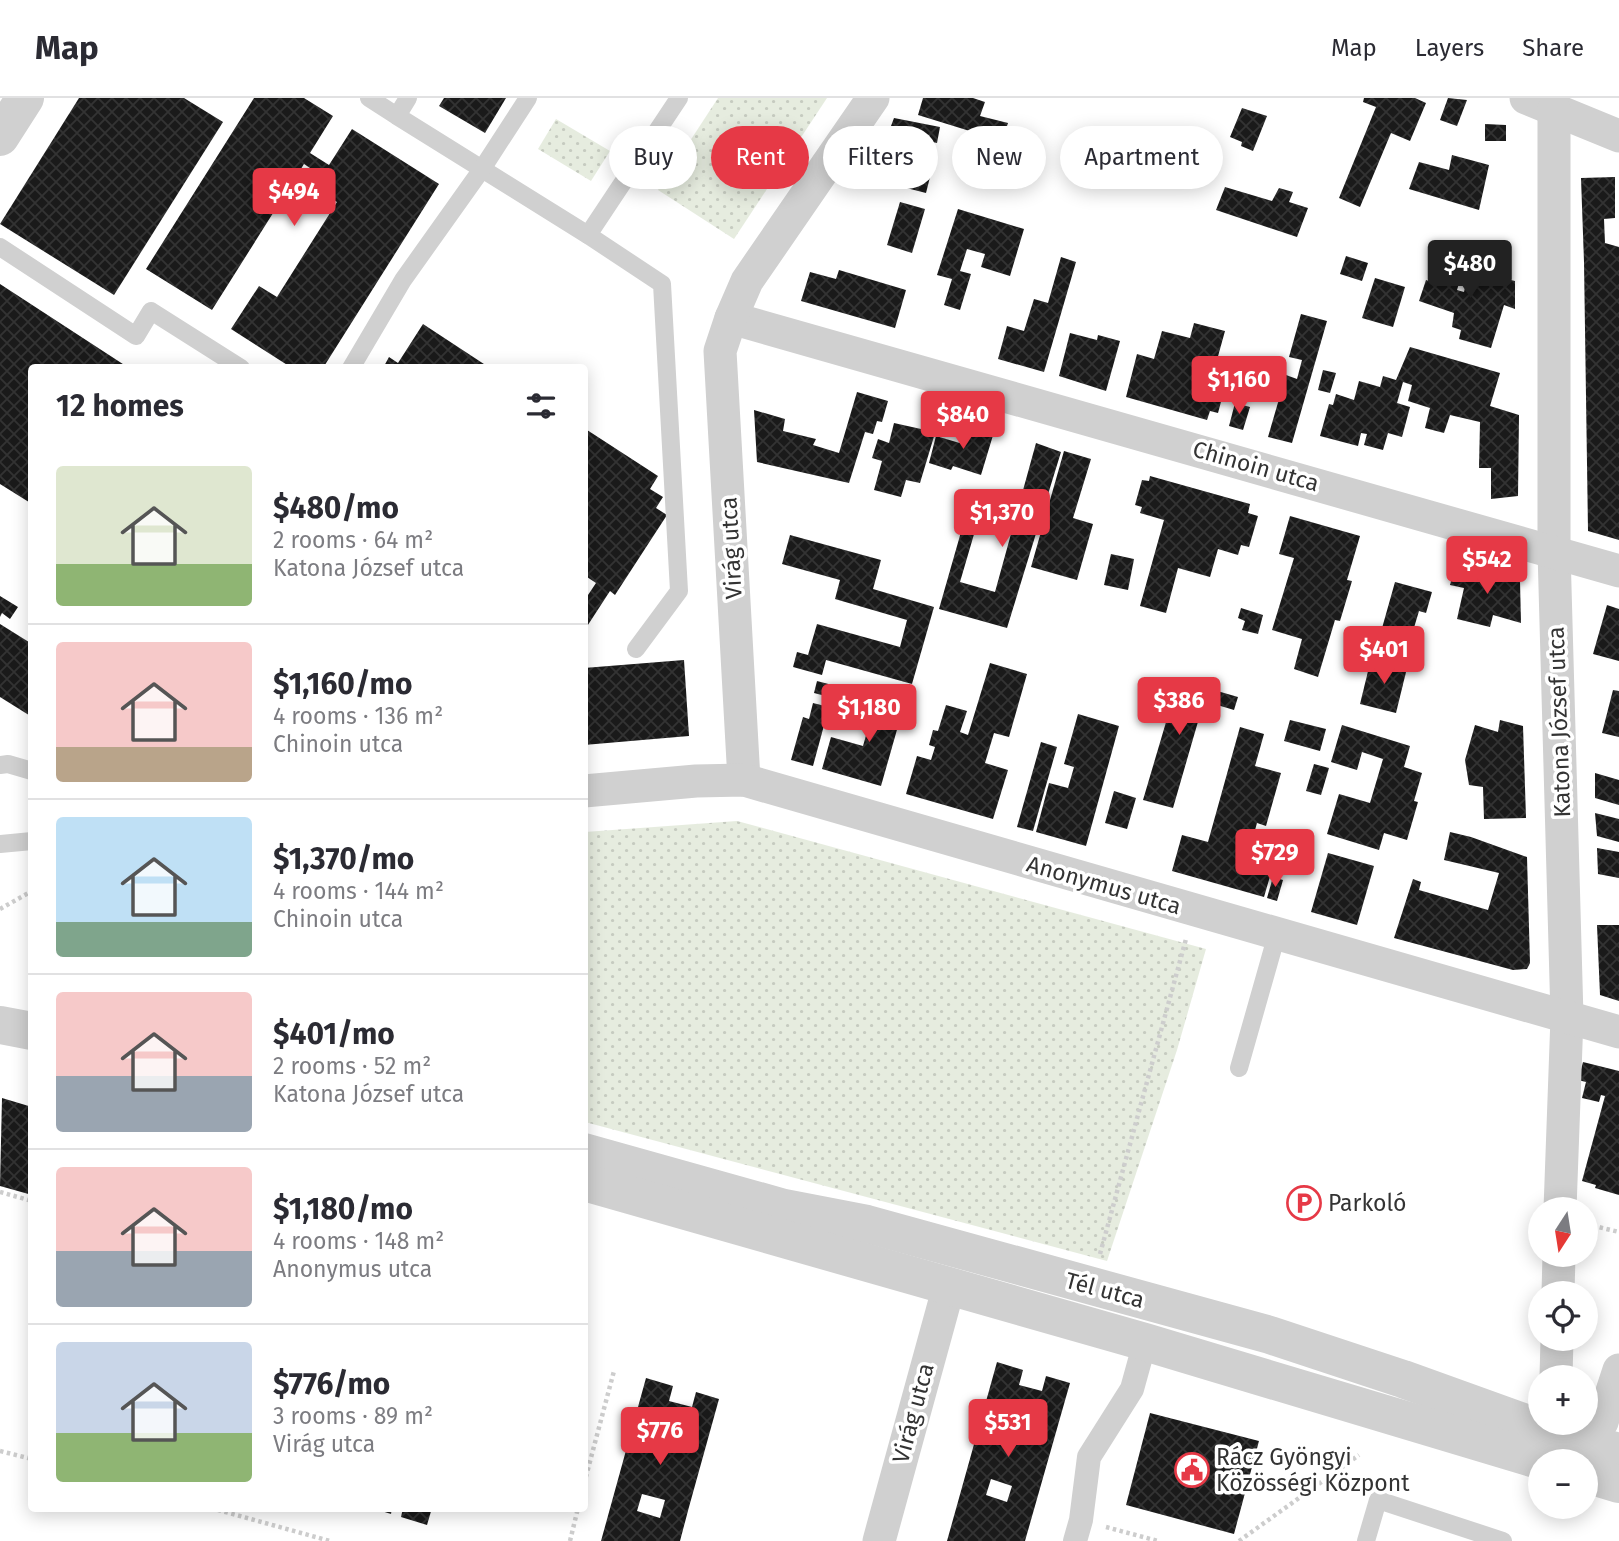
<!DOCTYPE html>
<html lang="en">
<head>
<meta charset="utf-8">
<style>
  :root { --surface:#fff; --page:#f7f7f7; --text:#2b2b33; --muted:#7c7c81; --line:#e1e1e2; --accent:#e63946 }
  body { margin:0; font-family:"Fira Sans",sans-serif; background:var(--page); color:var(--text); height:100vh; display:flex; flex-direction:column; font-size:26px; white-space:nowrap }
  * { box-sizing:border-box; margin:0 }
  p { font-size:23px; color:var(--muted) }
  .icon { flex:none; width:38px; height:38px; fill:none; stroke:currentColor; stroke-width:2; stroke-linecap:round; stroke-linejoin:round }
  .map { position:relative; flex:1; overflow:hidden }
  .panel { position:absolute; left:28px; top:266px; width:560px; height:1148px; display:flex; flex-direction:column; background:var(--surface); border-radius:7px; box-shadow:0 4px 18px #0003 }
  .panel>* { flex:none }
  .guide { position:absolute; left:609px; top:28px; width:665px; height:63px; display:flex; gap:14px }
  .needle { width:46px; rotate:192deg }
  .fabs { position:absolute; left:1528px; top:1099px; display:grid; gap:14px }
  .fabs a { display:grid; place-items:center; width:70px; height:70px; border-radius:50%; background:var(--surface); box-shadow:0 4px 18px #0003; font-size:35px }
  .price { position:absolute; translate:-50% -60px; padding:0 16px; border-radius:7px; background:var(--accent); color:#fff; font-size:23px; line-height:46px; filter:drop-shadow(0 2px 4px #0008) }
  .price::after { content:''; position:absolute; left:50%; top:42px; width:21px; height:16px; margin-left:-10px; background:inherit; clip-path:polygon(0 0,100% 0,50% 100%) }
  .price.selected { background:#222; color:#fff }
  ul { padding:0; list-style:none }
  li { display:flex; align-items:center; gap:21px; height:175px; padding:0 28px }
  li+li { border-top:2px solid var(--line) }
  li span { display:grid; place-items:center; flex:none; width:196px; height:140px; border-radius:7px; color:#555 }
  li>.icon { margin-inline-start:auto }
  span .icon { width:84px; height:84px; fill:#fffc; stroke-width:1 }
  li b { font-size:30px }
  h2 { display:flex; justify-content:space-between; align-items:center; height:84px; padding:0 28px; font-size:30px }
  .pill { padding:0 24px; border-radius:32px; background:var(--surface); box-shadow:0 4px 18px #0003; font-size:24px; line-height:63px }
  .pill.selected { background:var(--accent); color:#fff }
  header { display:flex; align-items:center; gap:42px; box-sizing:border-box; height:98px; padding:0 35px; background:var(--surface); border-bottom:2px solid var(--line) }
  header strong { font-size:33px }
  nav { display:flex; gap:38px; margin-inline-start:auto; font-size:24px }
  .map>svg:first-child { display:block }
  .grass { fill:url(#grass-dots) }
  .building { fill:url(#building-cross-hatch); fill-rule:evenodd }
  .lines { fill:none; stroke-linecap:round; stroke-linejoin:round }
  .path { stroke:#cdcdcd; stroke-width:4.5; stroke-dasharray:3.5 3.5; stroke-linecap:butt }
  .service { stroke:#d0d0d0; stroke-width:18 }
  .pedestrian { stroke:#d0d0d0; stroke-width:24 }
  .minor { stroke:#d0d0d0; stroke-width:33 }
  .tertiary { stroke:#d0d0d0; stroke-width:38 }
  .labels { text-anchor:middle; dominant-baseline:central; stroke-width:7; stroke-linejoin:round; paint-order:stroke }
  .street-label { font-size:23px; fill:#333; stroke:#fff }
  .poi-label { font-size:23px; fill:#333; stroke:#fff; text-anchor:start }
</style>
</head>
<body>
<header>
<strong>Map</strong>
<nav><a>Map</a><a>Layers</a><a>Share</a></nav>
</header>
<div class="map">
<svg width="1619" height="1443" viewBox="0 0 1619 1443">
  <defs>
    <pattern id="grass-dots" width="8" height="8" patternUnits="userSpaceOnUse" patternTransform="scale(1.75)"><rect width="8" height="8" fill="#e6ecdf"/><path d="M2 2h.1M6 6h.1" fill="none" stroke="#c6cbc0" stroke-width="1.8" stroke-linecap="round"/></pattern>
    <pattern id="building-cross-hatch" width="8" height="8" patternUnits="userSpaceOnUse" patternTransform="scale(1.75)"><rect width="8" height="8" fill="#1a1a1a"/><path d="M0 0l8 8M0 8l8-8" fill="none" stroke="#333"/></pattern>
  </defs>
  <rect width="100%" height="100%" fill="#fff"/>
  <!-- grass -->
  <g class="grass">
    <path d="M718 0H827L734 141 658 92Z"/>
    <path d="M556 21 610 53 591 83 538 51Z"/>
    <path d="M737 723 1206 851 1177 952 1107 1163 585 1024V734Z"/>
  </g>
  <!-- building -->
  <g class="building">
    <path d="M79 0H184L223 24 114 197 0 126Z"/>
    <path d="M254 0H304L333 18 310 55 329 67 352 31 439 86 323 270H292L231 231 259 188 277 199 337 104 314 90 322 78 304 66 212 212 146 171Z"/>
    <path d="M444 0H506L485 35 439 8Z"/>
    <path d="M923 0H973L985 4 980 18 1008 25 1002 43 918 17Z"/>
    <path d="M1364 0H1415L1426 5 1410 43 1391 35 1360 109 1339 100 1376 9 1363 4Z"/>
    <path d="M1448 0 1467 2 1457 28 1440 22Z"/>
    <path d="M1242 10 1267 18 1253 53 1241 48 1242 44 1230 39Z"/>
    <path d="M894 20 940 29 937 45 908 39 904 57 934 63 926 95 871 81Z"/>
    <path d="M1485 26 1506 27V43H1485Z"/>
    <path d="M1452 57 1489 67 1479 112 1409 91 1419 64 1449 72Z"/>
    <path d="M1615 79V120L1604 121 1605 145 1619 149V442L1588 433 1584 164 1581 80Z"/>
    <path d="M1225 89 1272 103 1279 90 1293 94 1289 104 1308 110 1297 139 1216 112Z"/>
    <path d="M900 104 925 111 912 155 887 147Z"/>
    <path d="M958 111 1024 131 1010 178 981 169 985 156 967 151 960 173 971 176 960 212 944 207 952 181 937 177Z"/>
    <path d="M1346 158 1368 165 1362 183 1340 176Z"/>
    <path d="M1061 159 1076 164 1044 274 998 261 1007 228 1024 233 1034 201 1048 205Z"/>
    <path d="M1437 160 1464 169 1457 192 1464 194 1469 172 1515 183V211L1504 207 1491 250 1459 241 1461 232 1452 229 1454 215 1419 203 1426 182 1429 183Z"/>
    <path d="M839 172 906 192 895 230 801 203 810 174 836 181Z"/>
    <path d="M1375 180 1405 189 1393 229 1362 220Z"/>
    <path d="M0 186 129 270H32V406L0 386Z"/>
    <path d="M1301 216 1327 223 1292 345 1268 339 1286 277 1297 281 1302 262 1289 259Z"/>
    <path d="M1194 225 1225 233 1217 262 1210 260 1207 269 1229 274 1218 315 1210 313 1207 322 1126 299 1137 256 1154 261 1162 233 1190 240Z"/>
    <path d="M423 226 490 270H383L389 259 398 265Z"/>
    <path d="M1070 235 1097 242 1098 237 1120 243 1106 293 1059 278Z"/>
    <path d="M1410 249 1500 275 1490 308 1519 317 1518 398 1491 401V370H1479L1480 324 1450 317 1444 335 1425 330 1430 310 1408 303 1412 287 1403 284 1397 305 1410 309 1402 339 1388 335 1383 352 1364 347 1367 336 1361 335 1358 348 1320 338 1329 306 1333 307 1336 296 1354 302 1359 283 1380 289 1383 278 1396 282Z"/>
    <path d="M1323 272 1336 275 1330 295 1318 292Z"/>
    <path d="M857 294 888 303 882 324 877 323 873 336 865 334 849 385 757 364 754 312 785 321 783 333 816 341 813 347 839 355Z"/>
    <path d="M1235 305 1250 309 1243 332 1229 328Z"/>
    <path d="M925 314 945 320 941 336 935 335 920 385 906 382 901 399 874 392 882 363 872 360 878 341 889 345 894 325 921 331Z"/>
    <path d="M969 326 994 334 981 377 953 368 951 372 929 365 936 338 963 346Z"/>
    <path d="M584 330 658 378 650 391 663 399 656 410 667 417 615 497 610 493 584 533V503L596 485 584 477Z"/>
    <path d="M1036 345 1061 354 1007 530 939 511 969 406 982 409 960 484 995 494Z"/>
    <path d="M1064 353 1091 361 1073 420 1093 426 1077 482 1031 469Z"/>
    <path d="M1150 378 1250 406 1248 415 1258 418 1249 449 1241 447 1238 457 1218 451 1210 479 1178 470 1166 515 1140 508 1164 422 1140 415 1142 409 1135 407 1142 382 1149 383Z"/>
    <path d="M1290 418 1360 438 1347 482 1352 483 1340 523 1335 522 1318 579 1294 571 1302 541 1272 532 1294 460 1279 456Z"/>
    <path d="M790 437 881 462 873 491 934 509 912 586 826 562 822 577 793 569 797 554 808 557 817 526 900 549 907 522 835 501 840 482 782 466Z"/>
    <path d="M1111 456 1134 461 1128 492 1104 487Z"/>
    <path d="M1456 465 1520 483 1521 525 1493 517 1490 529 1457 521 1464 490 1450 487Z"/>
    <path d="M1395 484 1432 494 1426 515 1419 513 1404 563 1375 555Z"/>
    <path d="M0 498 18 509 10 521 2 515 0 519Z"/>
    <path d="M1607 507 1619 511V563L1593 556Z"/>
    <path d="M1241 510 1263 517 1258 536 1242 532 1245 523 1238 520Z"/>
    <path d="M0 526 32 546V619L0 599Z"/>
    <path d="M1371 561 1407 570 1396 615 1360 606Z"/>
    <path d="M684 562 689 638 584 647V570Z"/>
    <path d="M990 565 1027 576 1009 639 994 635 985 665 1008 672 993 721 906 696 917 658 931 662 935 649 929 647 933 632 938 633 946 607 967 613 960 634 968 637Z"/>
    <path d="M1169 579 1238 599 1234 612 1204 603 1173 710 1143 702 1169 614 1160 611Z"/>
    <path d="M817 583 836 588 833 600 814 595Z"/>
    <path d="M879 592 906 600 881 688 822 671 831 639 863 648Z"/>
    <path d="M1613 592 1619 593V639L1602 635Z"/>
    <path d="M813 605 829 609 813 668 791 662 803 619 809 621Z"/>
    <path d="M1078 616 1119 628 1086 748 1036 734 1049 685 1068 690 1074 669 1064 666Z"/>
    <path d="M1290 622 1326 631 1320 653 1284 643Z"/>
    <path d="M1500 622 1523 628 1526 720 1484 721 1483 689 1469 687 1465 662 1475 627 1498 634Z"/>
    <path d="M1342 627 1410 648 1404 669 1422 675 1414 703 1418 704 1407 742 1384 735 1379 752 1327 736 1339 696 1370 705 1383 661 1362 654 1357 672 1331 664Z"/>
    <path d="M1240 629 1264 636 1255 668 1281 675 1266 728 1257 725 1248 757 1254 759 1258 745 1278 751 1264 799 1172 773 1182 737 1208 744Z"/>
    <path d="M1041 644 1057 649 1033 733 1017 729Z"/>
    <path d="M1314 666 1329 670 1321 697 1306 693Z"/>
    <path d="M1595 675 1619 682V707L1595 700Z"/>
    <path d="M1114 693 1136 700 1127 731 1105 725Z"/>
    <path d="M1595 715 1619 721V744L1597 738Z"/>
    <path d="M1450 734 1471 739 1527 759 1530 865 1527 871 1513 872 1394 840 1413 781 1421 784 1419 792 1488 812 1499 775 1444 762Z"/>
    <path d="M1597 750 1619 754V780L1598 776Z"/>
    <path d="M1328 755 1374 768 1357 827 1311 814Z"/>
    <path d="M1273 779 1283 782 1277 803 1267 800Z"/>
    <path d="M1597 827H1619V903L1600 897Z"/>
    <path d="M1583 964 1619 973V1097L1595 1090 1596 1087 1582 1083 1605 998 1601 997 1599 1004 1582 1000 1586 984 1578 982Z"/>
    <path d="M2 1000 32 1009V1097L0 1088Z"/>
    <path d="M997 1264 1023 1272 1019 1287 1042 1293 1046 1278 1070 1285 1025 1443H947ZM991 1381 1012 1388 1007 1404 986 1397Z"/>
    <path d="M646 1280 673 1288 669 1303 692 1309 696 1294 719 1301 689 1409 680 1443H601ZM642 1396 665 1402 660 1420 637 1413Z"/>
    <path d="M1150 1315 1259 1343 1234 1436 1126 1407Z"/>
    <path d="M372 1410H392L391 1416Z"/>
    <path d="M403 1410H432L427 1427 401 1419Z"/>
  </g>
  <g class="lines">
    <!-- path -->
    <g class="path">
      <path d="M0 811 32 793"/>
      <path d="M0 1094 32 1103"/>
      <path d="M1586 1126 1619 1134"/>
      <path d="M1100 1156 1186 841"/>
      <path d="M0 1353 32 1361"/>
      <path d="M584 1386 614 1273"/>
      <path d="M211 1410 330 1443"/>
      <path d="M1106 1429 1158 1443"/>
      <path d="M570 1443 578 1410"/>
      <path d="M1239 1443 1359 1357"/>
    </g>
    <!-- service -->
    <g class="service">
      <path d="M369 0 397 18"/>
      <path d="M408 0 397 18 588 137"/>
      <path d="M0 149 136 238 151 213 241 270"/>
      <path d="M351 270 403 182 482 71 528 0"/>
      <path d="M636 551 679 493 662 186 588 137 679 0"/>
      <path d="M0 667 8 666 32 673"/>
      <path d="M0 746 32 743"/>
      <path d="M1239 970 1277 836"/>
      <path d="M1366 1443 1378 1402 1503 1443"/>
    </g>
    <!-- pedestrian -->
    <path class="pedestrian" d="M1075 1443 1081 1422 1089 1359 1132 1291 1145 1244"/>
    <!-- minor -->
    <g class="minor">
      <path d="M1526 0 1619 38"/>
      <path d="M1554 11V453L1567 919 1560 1111"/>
      <path d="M731 220 1619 473"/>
      <path d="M744 682 720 253 731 220 747 183 873 0"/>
      <path d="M584 693 696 683 744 682 1619 934"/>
      <path d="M1558 1195 1559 1157"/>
      <path d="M1556 1279 1557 1241"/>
      <path d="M1564 1327 1570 1341 1602 1324 1619 1272"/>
      <path d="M879 1443 949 1188"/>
    </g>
    <!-- tertiary -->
    <g class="tertiary">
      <path d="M0 39 25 0"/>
      <path d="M0 927 32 933"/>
      <path d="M584 1054 784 1110 867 1126 1270 1237 1403 1281 1570 1341 1619 1354"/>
      <path d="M584 1084 1145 1244 1542 1363"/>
      <path d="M1586 1376 1619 1386"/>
    </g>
  </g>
  <!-- icons -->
  <defs>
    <g id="parking-ring" transform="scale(1.75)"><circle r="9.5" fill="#fff" stroke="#e63946" stroke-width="1.5"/><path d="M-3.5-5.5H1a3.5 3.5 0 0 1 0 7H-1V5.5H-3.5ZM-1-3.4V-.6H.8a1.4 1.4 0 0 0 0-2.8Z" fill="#e63946"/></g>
    <g id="civic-ring" transform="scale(1.75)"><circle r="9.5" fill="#fff" stroke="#e63946" stroke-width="1.5"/><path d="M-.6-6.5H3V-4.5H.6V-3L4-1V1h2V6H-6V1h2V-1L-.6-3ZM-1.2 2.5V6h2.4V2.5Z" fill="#e63946"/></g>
  </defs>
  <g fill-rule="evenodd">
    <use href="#parking-ring" x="1304" y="1105"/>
    <use href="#civic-ring" x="1192" y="1372"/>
  </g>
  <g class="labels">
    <!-- street labels -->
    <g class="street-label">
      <text transform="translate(1256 368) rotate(16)">Chinoin utca</text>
      <text transform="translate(731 450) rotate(-93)">Virág utca</text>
      <text transform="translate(1559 624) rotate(-92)">Katona József utca</text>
      <text transform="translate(1104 787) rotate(16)">Anonymus utca</text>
      <text transform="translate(1105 1192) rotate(15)">Tél utca</text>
      <text transform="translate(913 1315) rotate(-75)">Virág utca</text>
    </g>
    <!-- poi labels -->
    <g class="poi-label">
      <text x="1328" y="1105">Parkoló</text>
      <text x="1216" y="1359">Rácz Gyöngyi<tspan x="1216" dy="26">Közösségi Központ</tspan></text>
    </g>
  </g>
</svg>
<div class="fabs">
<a><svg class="needle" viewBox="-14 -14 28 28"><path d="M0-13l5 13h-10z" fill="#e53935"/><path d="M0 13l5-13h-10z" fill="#7c7c81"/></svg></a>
<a><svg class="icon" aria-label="locate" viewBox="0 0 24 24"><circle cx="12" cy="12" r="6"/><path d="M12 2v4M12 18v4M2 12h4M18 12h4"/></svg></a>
<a>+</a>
<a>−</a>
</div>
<b class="price" style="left:294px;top:130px">$494</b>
<b class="price selected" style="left:1470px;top:202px">$480</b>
<b class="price" style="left:1239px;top:318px">$1,160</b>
<b class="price" style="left:963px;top:353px">$840</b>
<b class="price" style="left:1002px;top:451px">$1,370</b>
<b class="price" style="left:1487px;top:498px">$542</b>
<b class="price" style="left:1384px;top:588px">$401</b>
<b class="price" style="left:1179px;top:639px">$386</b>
<b class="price" style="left:869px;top:646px">$1,180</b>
<b class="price" style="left:1275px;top:791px">$729</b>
<b class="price" style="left:1008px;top:1361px">$531</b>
<b class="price" style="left:660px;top:1369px">$776</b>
<div class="guide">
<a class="pill">Buy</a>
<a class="pill selected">Rent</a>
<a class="pill">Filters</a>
<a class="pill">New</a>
<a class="pill">Apartment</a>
</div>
<section class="panel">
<h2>12 homes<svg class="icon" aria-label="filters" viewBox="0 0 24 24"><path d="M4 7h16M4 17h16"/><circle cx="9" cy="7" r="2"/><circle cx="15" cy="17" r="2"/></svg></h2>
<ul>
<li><span style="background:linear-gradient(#dfe7d0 70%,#8fb573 0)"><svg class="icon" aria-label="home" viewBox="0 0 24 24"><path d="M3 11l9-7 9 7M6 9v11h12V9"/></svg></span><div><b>$480/mo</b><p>2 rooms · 64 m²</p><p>Katona József utca</p></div></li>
<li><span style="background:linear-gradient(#f6c9c9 75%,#b9a48a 0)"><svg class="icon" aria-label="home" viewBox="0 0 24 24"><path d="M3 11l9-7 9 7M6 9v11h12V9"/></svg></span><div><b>$1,160/mo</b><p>4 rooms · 136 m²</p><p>Chinoin utca</p></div></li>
<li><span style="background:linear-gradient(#bfe0f5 75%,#7fa58c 0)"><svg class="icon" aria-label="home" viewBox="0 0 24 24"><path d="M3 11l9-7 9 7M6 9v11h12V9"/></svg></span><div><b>$1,370/mo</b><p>4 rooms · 144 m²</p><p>Chinoin utca</p></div></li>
<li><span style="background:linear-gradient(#f6c9c9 60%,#9aa5b1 0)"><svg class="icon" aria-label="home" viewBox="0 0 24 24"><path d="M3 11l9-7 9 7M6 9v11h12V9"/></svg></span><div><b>$401/mo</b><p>2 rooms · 52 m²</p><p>Katona József utca</p></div></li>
<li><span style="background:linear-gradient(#f6c9c9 60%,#9aa5b1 0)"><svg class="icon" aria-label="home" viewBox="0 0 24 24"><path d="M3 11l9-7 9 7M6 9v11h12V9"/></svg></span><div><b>$1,180/mo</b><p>4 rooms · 148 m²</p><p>Anonymus utca</p></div></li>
<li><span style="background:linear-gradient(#c9d6e8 65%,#8fb573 0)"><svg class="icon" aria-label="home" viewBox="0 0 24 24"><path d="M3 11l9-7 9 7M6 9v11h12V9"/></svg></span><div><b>$776/mo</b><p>3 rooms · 89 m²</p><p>Virág utca</p></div></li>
</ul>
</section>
</div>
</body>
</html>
